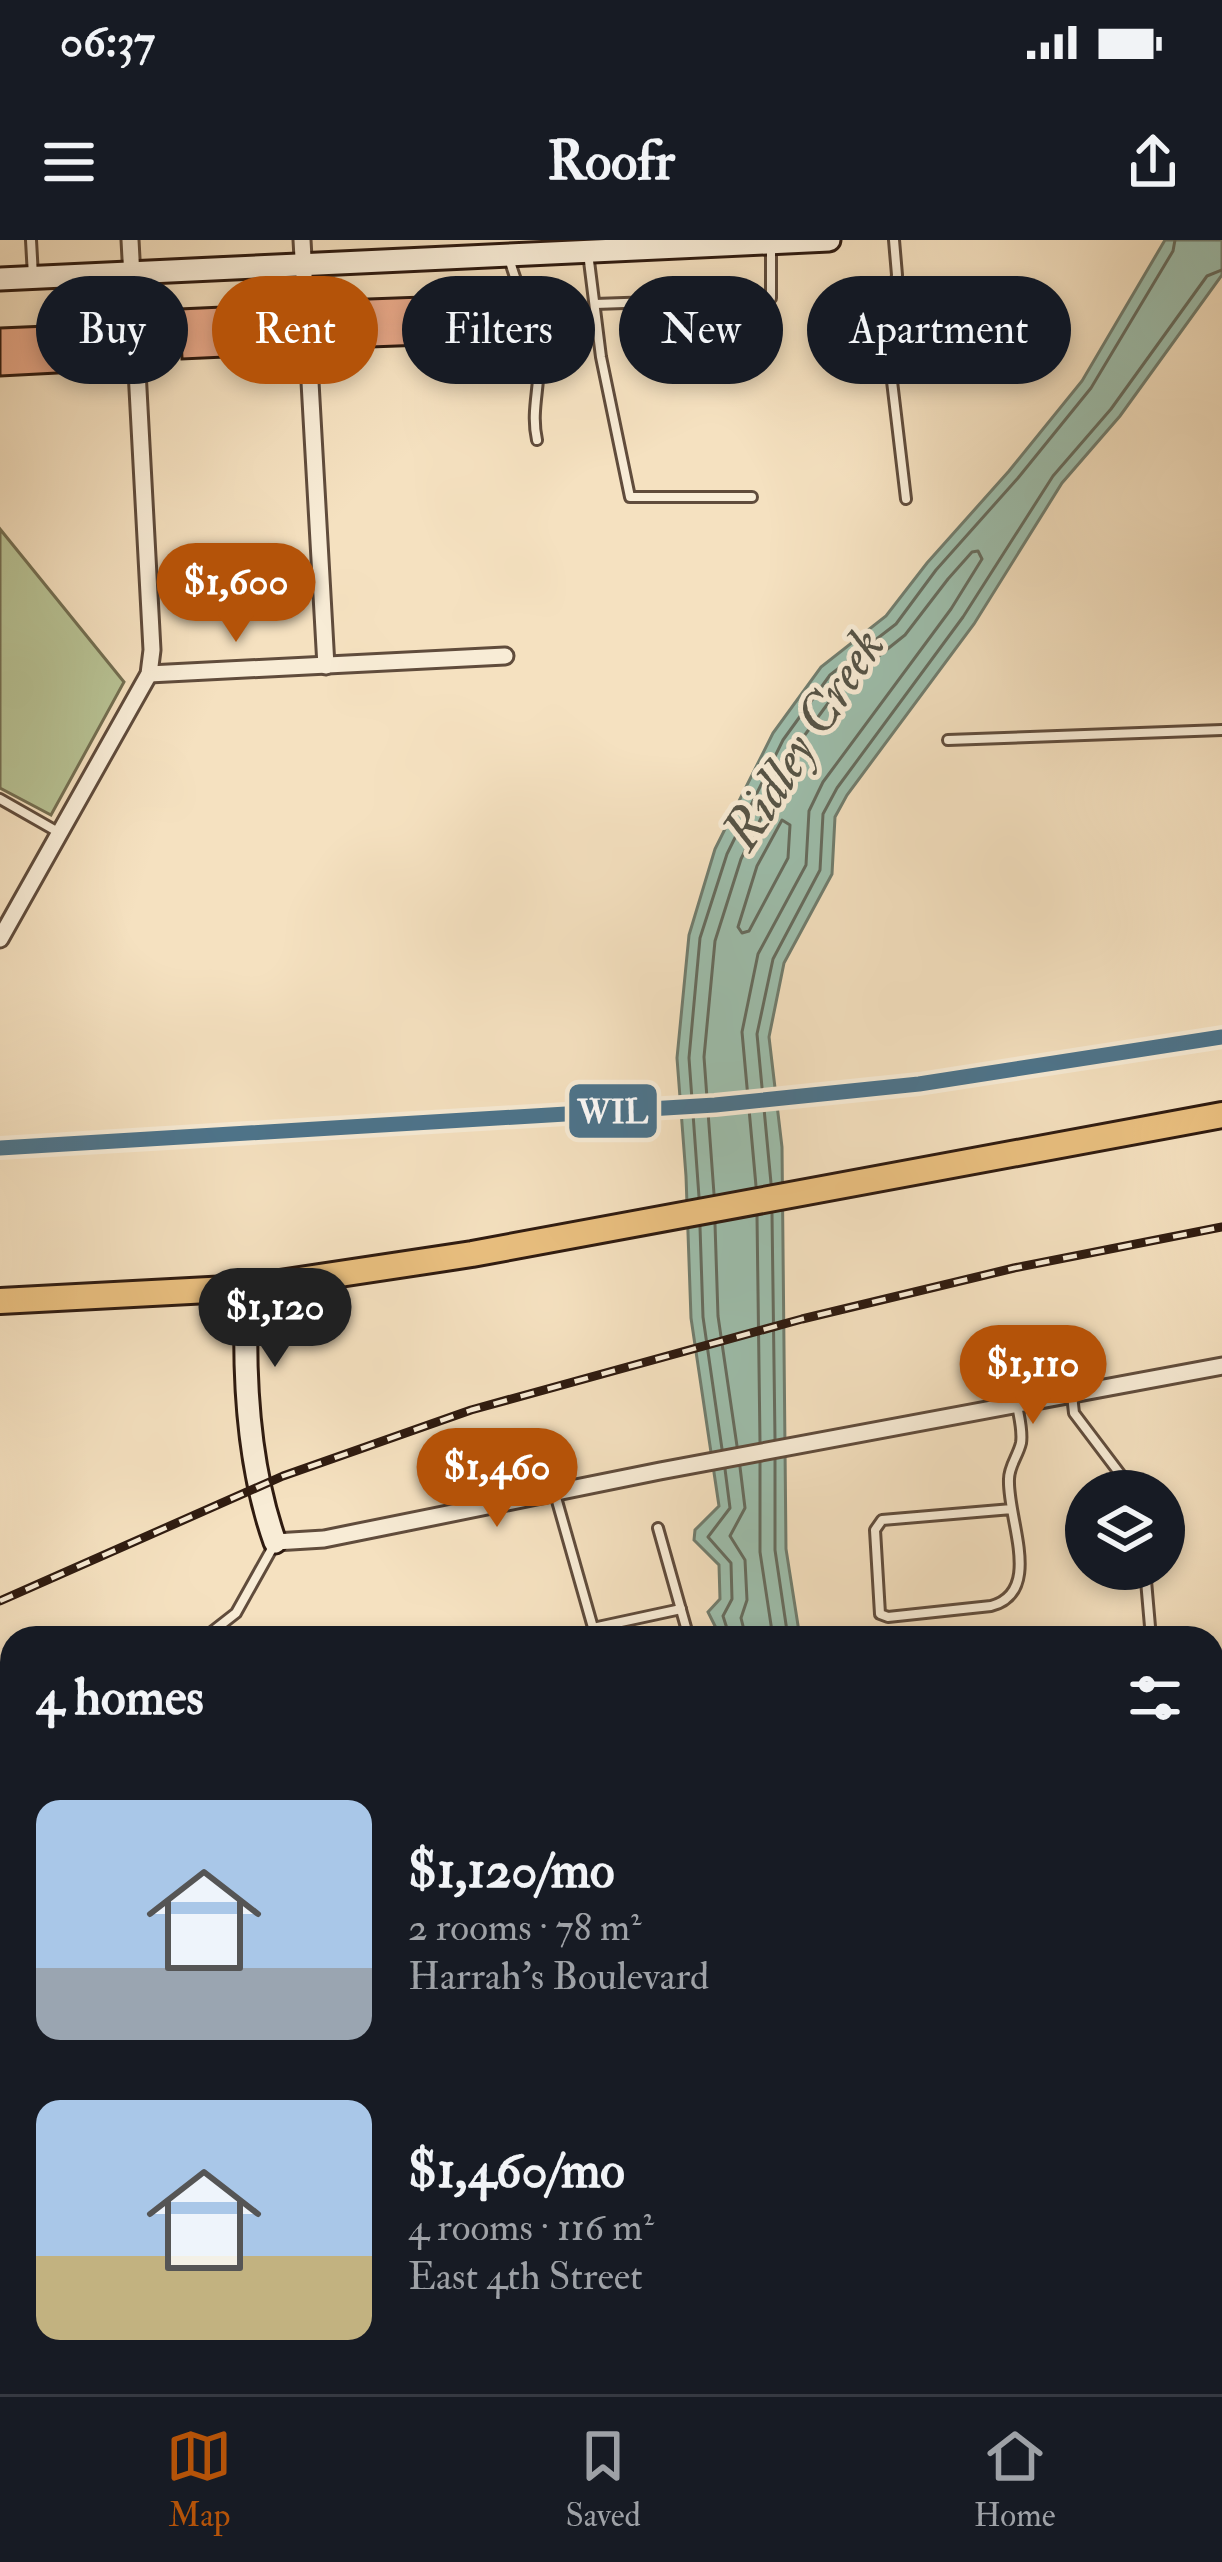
<!DOCTYPE html>
<html lang="en">
<head>
<meta charset="utf-8">
<style>
  :root { --surface:#171b24; --page:#20242c; --text:#f1f3f6; --muted:#9ea1a6; --line:#363941; --accent:#b45309 }
  body { margin:0; font-family:"IM FELL Double Pica",serif; background:var(--page); color:var(--text); height:100vh; display:flex; flex-direction:column; font-size:45px; white-space:nowrap }
  * { box-sizing:border-box; margin:0 }
  p { font-size:39px; color:var(--muted) }
  .icon { flex:none; width:66px; height:66px; fill:none; stroke:currentColor; stroke-width:2; stroke-linecap:round; stroke-linejoin:round }
  .map { position:relative; flex:1; overflow:hidden }
  .details { position:absolute; left:0px; top:1386px; width:1224px; height:768px; display:flex; flex-direction:column; background:var(--surface); border-radius:36px 36px 0 0; box-shadow:0 6px 18px #0003 }
  .details>* { flex:none }
  .hud { position:absolute; left:36px; top:36px; width:1152px; height:108px; display:flex; gap:24px }
  .fabs { position:absolute; left:1065px; top:1230px; display:grid; gap:24px }
  .fabs a { display:grid; place-items:center; width:120px; height:120px; border-radius:50%; background:var(--surface); box-shadow:0 6px 18px #0003; font-size:60px }
  .price { position:absolute; translate:-50% -102px; padding:0 27px; border-radius:42px; background:var(--accent); color:#fff; font-size:39px; line-height:78px; filter:drop-shadow(0 3px 6px #0008) }
  .price::after { content:''; position:absolute; left:50%; top:72px; width:36px; height:27px; margin-left:-18px; background:inherit; clip-path:polygon(0 0,100% 0,50% 100%) }
  .price.on { background:#222; color:#fff }
  ul { padding:0; list-style:none }
  li { display:flex; align-items:center; gap:36px; height:300px; padding:0 36px }
  li span { display:grid; place-items:center; flex:none; width:336px; height:240px; border-radius:24px; color:#555 }
  li>.icon { margin-inline-start:auto }
  span .icon { width:144px; height:144px; fill:#fffc; stroke-width:1 }
  li b { font-size:51px }
  h2 { display:flex; justify-content:space-between; align-items:center; height:144px; padding:0 36px; font-size:51px }
  .pill { padding:0 42px; border-radius:54px; background:var(--surface); box-shadow:0 6px 18px #0003; font-size:42px; line-height:108px }
  .pill.on { background:var(--accent); color:#fff }
  .status { display:flex; justify-content:space-between; align-items:center; height:84px; padding:0 60px; background:var(--surface); direction:ltr }
  .status svg { height:33px; fill:currentColor }
  header { display:flex; justify-content:space-between; align-items:center; height:156px; padding:0 36px; background:var(--surface); font-size:54px; font-weight:700 }
  .dock { display:flex; justify-content:space-around; align-items:center; height:168px; border-top:3px solid var(--line); background:var(--surface); font-size:33px; color:var(--muted) }
  .dock a { display:grid; justify-items:center; gap:6px }
  .dock .on { color:var(--accent) }
  .map>svg:first-child { display:block }
  .green { fill:#b8c395; stroke:#746f52; stroke-width:3 }
  .water { fill:#9dbeac; stroke:#717d6e; stroke-width:3 }
  .lines { fill:none; stroke-linecap:round; stroke-linejoin:round }
  .shore { stroke:#666c5e; stroke-width:3 }
  .building { fill:#eaaa8a; stroke:#2f1b10; stroke-width:3 }
  .lane-casing { stroke:#604c3c; stroke-width:14 }
  .street-casing { stroke:#604c3c; stroke-width:21 }
  .secondary-casing { stroke:#2f1b10; stroke-width:27 }
  .primary-casing { stroke:#2f1b10; stroke-width:30 }
  .lane { stroke:#f8ecd6; stroke-width:8 }
  .street { stroke:#f8ecd6; stroke-width:15 }
  .secondary { stroke:#f8ecd6; stroke-width:21 }
  .primary { stroke:#eac080; stroke-width:24 }
  .rail-casing { stroke:#2f1b10; stroke-width:9 }
  .rail { stroke:#f8ecd6; stroke-width:4.5; stroke-dasharray:14; stroke-linecap:butt }
  .rail-1-casing { stroke:#f8ecd6; stroke-width:24 }
  .rail-1 { stroke:#4c748c; stroke-width:15 }
  .labels { text-anchor:middle; dominant-baseline:central; stroke-width:10; stroke-linejoin:round; paint-order:stroke }
  .water-label { font-size:54px; font-style:italic; fill:#565447; stroke:#f8ecd6 }
  .line-badge { stroke:#f8ecd6; stroke-width:4.5 }
  .badge-label { font-size:33px; text-anchor:middle; font-weight:bold; fill:#fff }
</style>
</head>
<body>
<div class="status"><b>06:37</b><svg viewBox="0 0 49 12"><path d="M0 12V9h3v3zM5 12V6h3v6zM10 12V3h3v9zM15 12V0h3v12zM26 1h20v11H26zM47 4h2v5h-2z"/></svg></div>
<header><svg class="icon" aria-label="menu" viewBox="0 0 24 24"><path d="M4 6h16M4 12h16M4 18h16"/></svg>Roofr<svg class="icon" aria-label="share" viewBox="0 0 24 24"><path d="M12 15V3M7 8l5-5 5 5M5 13v7h14v-7"/></svg></header>
<div class="map">
<svg width="1222" height="2154" viewBox="0 0 1222 2154">
  <rect width="100%" height="100%" fill="#f5e1c0"/>
  <filter id="stains"><feTurbulence type="fractalNoise" baseFrequency=".00167" numOctaves="4"/><feColorMatrix values="0 0 0 0 .2 0 0 0 0 .09 0 0 0 0 .02 0 0 0 .5 -.17"/></filter>
  <radialGradient id="worn" r=".72"><stop offset=".6" stop-color="#630" stop-opacity="0"/><stop offset="1" stop-color="#630" stop-opacity=".3"/></radialGradient>
  <!-- green -->
  <g class="green">
    <path d="M0 289 124 442 51 575 0 548Z"/>
    <path d="M12 1862V1937L0 1940V1866Z"/>
    <path d="M619 2142H694L690 2154H615Z"/>
  </g>
  <!-- water -->
  <g class="water">
    <path d="M1165 0H1222V35L1120 176 1062 243 974 384 847 555 835 577 832 634 784 723 769 797 782 907 786 1309 800 1398H721L708 1372 720 1359 719 1325 694 1300 695 1290 719 1266 691 1078 686 936 677 818 689 695 715 609 773 493 821 427 886 376 927 323 1009 231 1082 141Z"/>
    <path d="M749 2142H825L827 2154H749Z"/>
  </g>
  <g class="lines">
    <!-- shore -->
    <g class="shore">
      <path d="M782 580 790 585 788 618 749 691 742 693 738 687 757 626Z"/>
      <path d="M771 943 757 794 773 719 820 630 823 574 837 548 963 377 1053 236 1111 169 1207 36 1222 30"/>
      <path d="M714 954 704 817 715 701 741 619 796 507 840 447 905 395 948 339 972 312 978 311 982 319 951 369 823 542 809 571 806 625 758 714 742 792 756 946"/>
      <path d="M699 957 689 818 700 698 727 614 783 500 830 435 896 384 936 330 1018 238 1091 148 1173 11 1175 0"/>
      <path d="M772 974 775 1199"/>
      <path d="M757 976 760 1202"/>
      <path d="M715 984 718 1076 737 1206"/>
      <path d="M700 987 703 1077 722 1209"/>
      <path d="M775 1220V1310L788 1398"/>
      <path d="M760 1223V1312L773 1398"/>
      <path d="M740 1227 745 1268 730 1296 745 1320 747 1360 741 1378 746 1398"/>
      <path d="M725 1229 730 1268 708 1297 731 1323 732 1359 723 1376 730 1398"/>
    </g>
  </g>
  <!-- building -->
  <g class="building">
    <path d="M422 57 423 105 344 108 342 60Z"/>
    <path d="M111 61 114 130 0 136V88L47 86 46 63Z"/>
    <path d="M244 66 246 116 182 119 180 69Z"/>
  </g>
  <g class="lines">
    <!-- lane casing -->
    <g class="lane-casing">
      <g id="lane">
        <path d="M31 0 33 36"/>
        <path d="M894 0 897 35 887 99 906 259"/>
        <path d="M588 13 601 117 630 257H752"/>
        <path d="M509 17C516 48 535 80 538 111 542 142 530 169 537 200"/>
        <path d="M595 64 771 58V4"/>
        <path d="M948 500 1222 490"/>
        <path d="M0 559 58 592"/>
        <path d="M1072 1155 1074 1173 1133 1251"/>
        <path d="M555 1254 596 1398"/>
        <path d="M1012 1269 882 1280 875 1290 880 1374 888 1377 991 1366C1044 1352 1007 1279 1009 1239 1009 1226 1018 1216 1021 1203 1023 1191 1019 1177 1017 1165"/>
        <path d="M658 1288 689 1398"/>
        <path d="M1145 1329 1151 1398"/>
        <path d="M593 1388 681 1369"/>
        <path d="M204 1398 236 1373 274 1305"/>
        <path d="M0 1461 12 1458"/>
        <path d="M0 1553 12 1549"/>
        <path d="M1212 1687 1222 1686"/>
        <path d="M867 2142 869 2154"/>
        <path d="M993 2142 994 2154"/>
      </g>
    </g>
    <!-- street casing -->
    <g class="street-casing">
      <g id="street">
        <path d="M302 0 326 426"/>
        <path d="M149 434 505 416"/>
        <path d="M0 699 149 434 152 410 130 0"/>
        <path d="M275 1302 324 1299 660 1231 1222 1126"/>
      </g>
    </g>
    <!-- secondary casing -->
    <g class="secondary-casing">
      <g id="secondary">
        <path d="M0 39 829 0"/>
        <path d="M247 1048C243 1132 247 1223 275 1302"/>
      </g>
    </g>
    <!-- primary casing -->
    <g class="primary-casing">
      <path id="primary" d="M0 1061 247 1048 472 1014 1222 875"/>
    </g>
    <!-- lane -->
    <use href="#lane" class="lane"/>
    <!-- street -->
    <use href="#street" class="street"/>
    <!-- secondary -->
    <use href="#secondary" class="secondary"/>
    <!-- primary -->
    <use href="#primary" class="primary"/>
    <!-- rail casing -->
    <g class="rail-casing">
      <path id="rail" d="M0 1361 283 1236 471 1170 802 1079 1014 1028 1222 987"/>
    </g>
    <!-- rail -->
    <use href="#rail" class="rail"/>
    <!-- rail-1 casing -->
    <g class="rail-1-casing">
      <path id="rail-1" d="M0 908 715 865 919 844 1222 797"/>
    </g>
    <!-- rail-1 -->
    <use href="#rail-1" class="rail-1"/>
  </g>
  <g class="labels">
    <!-- water labels -->
    <g class="water-label">
      <text transform="translate(804 499) rotate(-57)">Ridley Creek</text>
    </g>
  </g>
  <rect class="line-badge" x="567" y="842" width="92" height="58" rx="12" fill="#4c748c"/>
  <g class="badge-label">
    <text x="613" y="883">WIL</text>
  </g>
  <rect width="100%" height="100%" filter="url(#stains)"/>
  <rect width="100%" height="100%" fill="url(#worn)"/>
</svg>
<div class="fabs">
<a><svg class="icon" aria-label="layers" viewBox="0 0 24 24"><path d="M12 4l9 5-9 5-9-5zM3 14l9 5 9-5"/></svg></a>
</div>
<b class="price" style="left:236px;top:405px">$1,600</b>
<b class="price on" style="left:275px;top:1130px">$1,120</b>
<b class="price" style="left:1033px;top:1187px">$1,110</b>
<b class="price" style="left:497px;top:1290px">$1,460</b>
<div class="hud">
<a class="pill">Buy</a>
<a class="pill on">Rent</a>
<a class="pill">Filters</a>
<a class="pill">New</a>
<a class="pill">Apartment</a>
</div>
<section class="details">
<h2>4 homes<svg class="icon" aria-label="filters" viewBox="0 0 24 24"><path d="M4 7h16M4 17h16"/><circle cx="9" cy="7" r="2"/><circle cx="15" cy="17" r="2"/></svg></h2>
<ul>
<li><span style="background:linear-gradient(#a9c7e8 70%,#9aa5b1 0)"><svg class="icon" aria-label="home" viewBox="0 0 24 24"><path d="M3 11l9-7 9 7M6 9v11h12V9"/></svg></span><div><b>$1,120/mo</b><p>2 rooms · 78 m²</p><p>Harrah's Boulevard</p></div></li>
<li><span style="background:linear-gradient(#a9c7e8 65%,#c2b280 0)"><svg class="icon" aria-label="home" viewBox="0 0 24 24"><path d="M3 11l9-7 9 7M6 9v11h12V9"/></svg></span><div><b>$1,460/mo</b><p>4 rooms · 116 m²</p><p>East 4th Street</p></div></li>
</ul>
</section>
</div>
<nav class="dock">
<a class="on"><svg class="icon" aria-label="map" viewBox="0 0 24 24"><path d="M3 6l6-2 6 2 6-2v14l-6 2-6-2-6 2zM9 4v14M15 6v14"/></svg>Map</a>
<a><svg class="icon" aria-label="saved" viewBox="0 0 24 24"><path d="M7 4h10v16l-5-4-5 4z"/></svg>Saved</a>
<a><svg class="icon" aria-label="home" viewBox="0 0 24 24"><path d="M3 11l9-7 9 7M6 9v11h12V9"/></svg>Home</a>
</nav>
</body>
</html>
